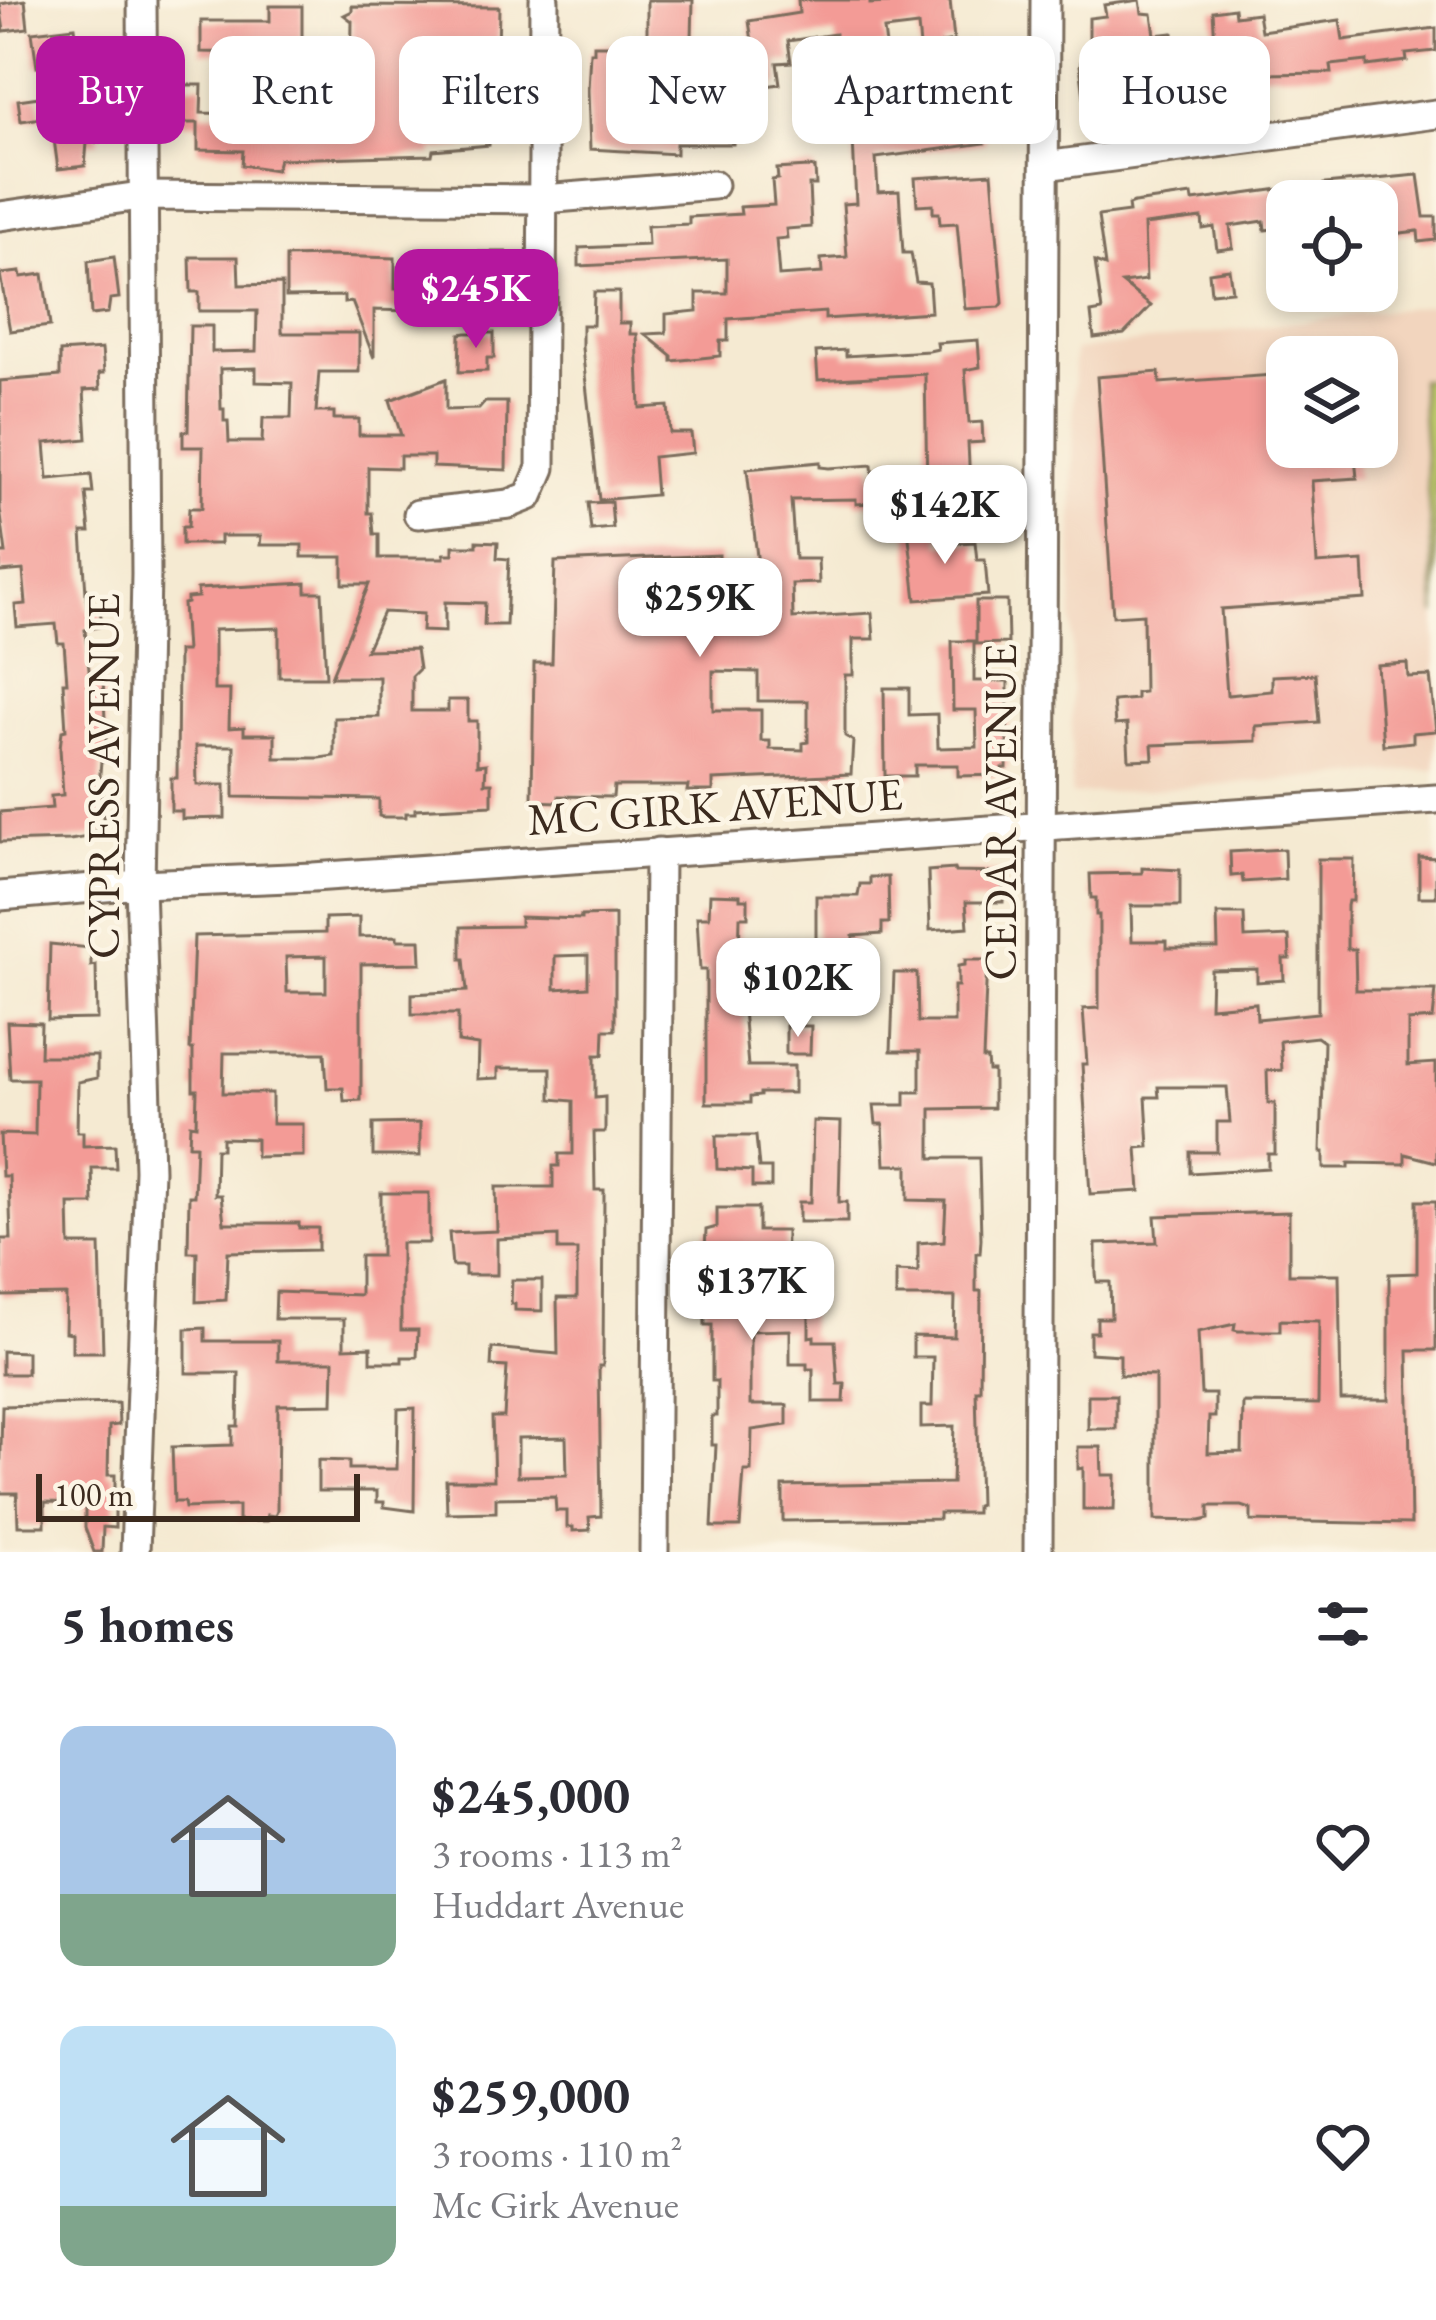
<!DOCTYPE html>
<html lang="en">
<head>
<meta charset="utf-8">
<style>
  :root { --surface:#fff; --page:#f7f7f7; --text:#2b2b33; --muted:#7c7c81; --accent:#b5179e }
  body { margin:0; font-family:"EB Garamond",serif; background:var(--page); color:var(--text); height:100vh; display:flex; flex-direction:column; font-size:45px; white-space:nowrap }
  * { box-sizing:border-box; margin:0 }
  p { font-size:39px; color:var(--muted) }
  .icon { flex:none; width:66px; height:66px; fill:none; stroke:currentColor; stroke-width:2; stroke-linecap:round; stroke-linejoin:round }
  .map { position:relative; height:1552px; overflow:hidden }
  .side { display:flex; flex-direction:column; background:var(--surface); flex:1 }
  .side>* { flex:none }
  .guide { position:absolute; left:36px; top:36px; width:1365px; height:108px; display:flex; gap:24px }
  .tools { position:absolute; left:1266px; top:180px; display:grid; gap:24px }
  .tools a { display:grid; place-items:center; width:132px; height:132px; border-radius:24px; background:var(--surface); box-shadow:0 6px 18px #0003; font-size:60px }
  .scale { position:absolute; left:36px; bottom:30px; width:324px; box-sizing:border-box; padding-left:12px; border:6px solid #3b2a1e; border-top:0; font-size:33px; line-height:42px; white-space:nowrap; color:#3b2a1e; -webkit-text-stroke:9px #fcf5e5; paint-order:stroke }
  .price { position:absolute; translate:-50% -102px; padding:0 27px; border-radius:24px; background:#fff; color:#222; font-size:39px; line-height:78px; filter:drop-shadow(0 3px 6px #0008) }
  .price::after { content:''; position:absolute; left:50%; top:72px; width:36px; height:27px; margin-left:-18px; background:inherit; clip-path:polygon(0 0,100% 0,50% 100%) }
  .price.on { background:var(--accent); color:#fff }
  ul { padding:0; list-style:none }
  li { display:flex; align-items:center; gap:36px; height:300px; padding:0 60px }
  li span { display:grid; place-items:center; flex:none; width:336px; height:240px; border-radius:24px; color:#555 }
  li>.icon { margin-inline-start:auto }
  span .icon { width:144px; height:144px; fill:#fffc; stroke-width:1 }
  li b { font-size:51px }
  h2 { display:flex; justify-content:space-between; align-items:center; height:144px; padding:0 60px; font-size:51px }
  .chip { padding:0 42px; border-radius:24px; background:var(--surface); box-shadow:0 6px 18px #0003; font-size:42px; line-height:108px }
  .chip.on { background:var(--accent); color:#fff }
  .map>svg:first-child { display:block }
  .built { fill:#f2d5be; fill-rule:evenodd }
  .green { fill:#becb6d; stroke:#7c7a46; stroke-width:3 }
  .building { fill:#f39b96; fill-rule:evenodd }
  .lines { fill:none; stroke-linecap:round; stroke-linejoin:round }
  .minor-casing { stroke:#7c6d5d; stroke-width:33 }
  .minor { stroke:#fff; stroke-width:27 }
  .labels { text-anchor:middle; dominant-baseline:central; stroke-width:9; stroke-linejoin:round; paint-order:stroke }
  .street-label { font-size:45px; fill:#3b2a1e; stroke:#fcf5e5 }
</style>
</head>
<body>
<div class="map">
<svg width="1436" height="1552" viewBox="0 0 1436 1552">
  <rect width="100%" height="100%" fill="#fcf5e5"/>
  <filter id="ink" filterUnits="userSpaceOnUse"><feTurbulence type="fractalNoise" baseFrequency=".00833" numOctaves="2"/><feDisplacementMap in="SourceGraphic" scale="24" xChannelSelector="R" yChannelSelector="G"/><feConvolveMatrix kernelMatrix="1 2 1 2 8 2 1 2 1" color-interpolation-filters="sRGB"/></filter>
  <filter id="wash" filterUnits="userSpaceOnUse"><feTurbulence type="fractalNoise" baseFrequency=".004" numOctaves="4" result="noise"/><feDisplacementMap in="SourceGraphic" scale="48" xChannelSelector="R" yChannelSelector="G"/><feGaussianBlur stdDeviation="2.7" result="paint"/><feColorMatrix in="noise" values="0 0 0 0 0 0 0 0 0 0 0 0 0 0 0 0 0 1.4 0 .05"/><feComposite in="paint" operator="in"/></filter>
  <g filter="url(#wash)">
    <rect width="100%" height="100%" fill="#f5ead2"/>
    <!-- built -->
    <path class="built" d="M1436 304V769L1071 795 1074 351ZM1287 357H1377V447H1287Z"/>
    <!-- green -->
    <path class="green" d="M1436 379V615L1420 380Z"/>
    <g id="blocks">
      <!-- building -->
      <g class="building">
        <path d="M25 0 28 28 4 31 0 4Z"/>
        <path d="M647 0H693L692 38H647Z"/>
        <path d="M798 0H870V4L950 0 954 41 942 43 944 63 922 66 918 26 884 30 886 46 859 54 862 74 840 76 835 34 788 41 791 62 777 63 780 84 732 91 733 144H676V154L590 149 588 90 590 52H594V45H639V72H696V41H752L749 21 799 13Z"/>
        <path d="M1140 0 1142 13 1152 14 1155 35 1173 33 1175 47 1215 43 1213 11 1234 8 1235 16 1258 13 1261 31 1340 20 1343 40 1436 28V51L1406 54 1407 61 1367 66V61L1331 65 1332 73 1261 74 1218 81 1219 86 1189 90V86L1113 94 1115 104 1090 107 1085 105 1080 65 1082 58 1089 57V18L1106 16 1104 5Z"/>
        <path d="M270 6H302V44H310L309 81 351 82 352 21 344 15 352 11V6L499 7 498 51H491V57H416V89L492 91 489 145 433 150 432 155 279 159 276 170 242 165 243 151 198 150V123H181V85H202L201 113 242 114 244 53 201 52V21H270Z"/>
        <path d="M75 27 80 62 37 67 32 32Z"/>
        <path d="M906 95 912 130 983 120 985 143 876 158 878 192 899 191 903 253H911L916 282 929 283 931 312 825 319V312L728 319V341H720V356L672 361V356L645 334 666 333V314L697 311V293H727V259L579 266V248L648 245 647 226 689 224V217L741 214 740 207 774 205 772 180 778 179 777 169 808 167 815 168 816 185H809L811 227 786 229 787 238 776 239 779 276 822 273 821 259 847 257 843 204 856 203 853 139H862L857 102Z"/>
        <path d="M91 96 99 142 87 143 85 166 58 169 49 102Z"/>
        <path d="M39 97 42 118 21 121 18 100Z"/>
        <path d="M992 173 1003 303 1000 307 965 309 957 223 940 224 939 213H933V204L917 205 915 178Z"/>
        <path d="M1418 175 1424 217H1436V240L1419 242 1418 231 1384 235 1379 201H1326L1324 184Z"/>
        <path d="M1280 189 1281 196 1287 195V227L1265 230 1264 221 1230 226 1233 248 1217 250 1214 227 1203 229 1202 218 1144 225 1146 280 1122 283 1151 306 1124 334 1094 338 1091 313 1102 311 1095 262 1105 266 1098 216 1129 212 1128 205 1134 203 1192 195 1193 201Z"/>
        <path d="M465 252H506V284L453 283 455 254Z"/>
        <path d="M328 256 395 258V289H411V311L374 310V358L352 302 344 303V296L286 297V257Z"/>
        <path d="M114 257 119 298 110 299 108 313 91 315 88 261Z"/>
        <path d="M190 257H238L239 285 282 284V333H359V372H319L316 412H334V419H359V435H401L390 400 446 379V410L479 409 485 402H507L506 470 433 467V456H400V468L368 467V513H372L374 534H379V558H444V554H453V546H477V541L498 542 497 558 509 559 506 625H484L485 603 445 602V632L422 631 423 614 383 612 366 650 416 649 419 669 412 676V711H448V700H468V721H477V765L486 764 485 783H492V805L415 809V813H406V817H382L379 816V799L234 797V746H196L197 785H225V818L182 819V811H171V778H177L178 651H186L183 604 187 603V598L198 597 197 589 306 583V592H322L326 677H279V628L214 630V690H230L229 728 244 727V734H275V758H320L334 756V718L379 717V677H331L369 584H343V557H302V545H260L261 536H220V544H182V527H188L189 508H202L203 447H183V431H188L190 326H212V352L256 351 257 311H199V292H191ZM256 368V382L292 383 291 418H263L262 442H229L228 421H224V409H221L220 369Z"/>
        <path d="M1229 269 1232 291 1211 293 1209 272Z"/>
        <path d="M20 272 21 277 43 274 50 326 10 331 0 274Z"/>
        <path d="M594 292H619V323H630V334H637L640 408 668 406 670 433H691L693 453 653 457 656 495 599 500 582 348V325H593Z"/>
        <path d="M466 333H494V358H487V371L459 372 460 334Z"/>
        <path d="M978 340 980 367 965 370 969 423 982 422 983 442 968 443 970 485 927 486 925 374 818 380 816 352 846 350V356L929 351 938 349 937 343Z"/>
        <path d="M102 349 104 373H99L100 389 84 390 87 439 45 443 48 479 91 475 93 493H86L90 532H82L87 609 100 608 102 626 85 630 90 680 103 679 107 761H101L100 773 104 830 94 831V836L70 840 0 842V812L52 808 51 796 63 795 60 748 62 731 66 730 63 682H67L64 643H58L56 624 17 627 15 605 26 604 23 570 0 572V553H6L0 509V381L60 376V352Z"/>
        <path d="M1159 372 1160 383 1287 374V447H1354L1357 478 1312 481 1317 564 1363 561 1365 599 1221 609 1227 695 1272 691V676L1315 674 1319 722 1256 726V741L1152 745 1153 759 1129 760 1127 724 1115 725 1113 701 1136 699V693L1144 692 1143 614 1113 616 1097 377Z"/>
        <path d="M820 462V467L829 468 872 465 873 479 906 476 908 501 856 504V499L791 500 795 559H818L819 583 792 584 793 618 872 613 874 639H853V675H845V736L853 741 851 774 713 780V791H687L688 786H614L613 797 559 796V802L532 801 534 663H552L555 562 719 555V567L758 565 747 469ZM713 671 758 672V701H808V742L803 743V750L770 749V741H761V710H713Z"/>
        <path d="M611 502 613 528 591 530 588 503Z"/>
        <path d="M939 527 940 544 975 542 977 560H985L988 595 916 600 908 529Z"/>
        <path d="M976 601H1007L1008 643 976 644Z"/>
        <path d="M952 641H974V681H1008L1007 768H1002V775L958 776V765H915V776H885L884 688H909V715L937 714 938 748 977 747 976 710H953Z"/>
        <path d="M1407 663 1408 677 1430 676 1436 731 1413 733V742L1383 745 1377 665Z"/>
        <path d="M1284 849 1285 879 1243 882 1242 875 1231 876 1230 852Z"/>
        <path d="M1419 857 1436 858V897H1419Z"/>
        <path d="M1318 859H1354L1353 901H1348L1347 906V949H1355L1356 990H1436L1433 1019 1408 1021V1065L1436 1063V1162L1405 1154V1164L1349 1163V1168H1324V1152H1321L1324 1042 1317 1037 1280 1041 1282 1070 1267 1071 1268 1103H1275V1154H1268V1168L1190 1173V1152H1217V1122H1230L1227 1087H1158L1159 1097H1146L1149 1147 1137 1148 1140 1191 1090 1194 1082 1064H1087L1083 1009 1099 1008V915H1096V898H1091L1090 874 1142 873V868L1180 870V906H1131L1132 941H1167V948H1218L1217 914H1244L1245 938 1289 936 1290 959H1283L1284 980 1257 982V969L1211 970 1210 1007 1256 1003 1257 1019 1318 1013Z"/>
        <path d="M954 869 955 872 1003 873V902H966L968 927 930 930 928 871Z"/>
        <path d="M870 877H888L889 923H882V934L853 936 854 966 816 965V896H858L860 884H870Z"/>
        <path d="M710 894 740 895V899H748V917H740L739 958H783V952H800V1010H743L748 1066H794V1093H760V1096L750 1097V1103H706V970H700L697 917H709Z"/>
        <path d="M615 915V1030H604L603 1055H595V1098L605 1097V1132H594L595 1190H604L603 1366H599L601 1516 589 1517 590 1530 573 1531V1527H567V1511H556L555 1497 496 1498V1512L447 1513 446 1480H494L492 1417H504L507 1367 491 1366 492 1348 558 1354 557 1298H577V1250H558V1236L497 1239V1275H465V1266H452L449 1233 497 1231 496 1187H553V1166H559V1154H573V1101L551 1099V1068H498V1078L477 1079 478 1045 458 1042V1014H412V994L467 991 464 959H461V927L520 926V917L581 919V916ZM588 955V987L555 989V956ZM566 1437 567 1475 518 1476V1438Z"/>
        <path d="M359 917V937L397 936V940H420L421 963 361 964V1100L344 1101 343 1088H327L325 1053H224L223 1093H272V1124H303V1156L256 1157V1139L222 1138V1149H216L215 1195H221L224 1223H299V1228H318V1250L228 1252 226 1300 196 1302 197 1252H188L189 1196H194L196 1145H189L190 1124 196 1125 197 1090H193V1049H190L194 936 325 933V918ZM326 956V992H287L286 957Z"/>
        <path d="M50 944 91 948V966L96 965 97 1019 48 1020Z"/>
        <path d="M965 960H987L983 1059H987L988 1071H993V1108L931 1109V1158H979L981 1239 980 1253H976V1291H981L980 1390H976L979 1505 976 1506V1513H939V1519L783 1521V1486L952 1483 954 1426 921 1427V1406H932L933 1357H913V1336L954 1337 955 1297H896V1271L918 1272V1243L944 1241 946 1201 908 1200V1165H885L883 1124H876L874 1105H905V1092H920V1051H891L894 973H917L918 1022H954V986H958V966L965 965Z"/>
        <path d="M7 1022 41 1023 40 1056H97V1078L78 1082 77 1132H83V1146L115 1145 116 1168H92L93 1204H69L70 1245H100L103 1352H72V1333L65 1332 66 1295 2 1296 1 1292V1239H11L9 1176H2L0 1134 35 1135 36 1079H10Z"/>
        <path d="M786 1026H811L810 1054H786Z"/>
        <path d="M813 1121 841 1122 839 1202H847V1222H799V1202H811Z"/>
        <path d="M420 1123V1156H373V1124Z"/>
        <path d="M716 1136H756L759 1168H771V1187H752V1171L717 1169Z"/>
        <path d="M381 1193H429V1243H401V1330H418L417 1357H402V1362H371V1347L344 1348V1319H275L276 1292 360 1295V1256H381Z"/>
        <path d="M1417 1201H1436V1350H1408L1411 1524 1251 1521V1509L1242 1506H1209V1519L1200 1521 1155 1520V1376L1120 1375V1355L1090 1353V1332H1097V1318H1111L1110 1282H1097L1096 1274V1244L1157 1242 1155 1216 1289 1212V1274H1339L1341 1400H1389V1274L1417 1273ZM1280 1320 1319 1321 1318 1404 1243 1403 1242 1452 1208 1453 1209 1417H1215V1394H1201L1198 1332 1235 1324 1234 1330 1238 1331H1280Z"/>
        <path d="M717 1208H758V1231H786L785 1288 809 1289V1337L814 1336V1341H835L838 1384H845L844 1402H813V1369H807V1364H790V1330L750 1331V1405H787V1425L752 1430 751 1471H744L740 1527H712L716 1445H712V1416H717V1381H712V1325H705L704 1272 706 1230 717 1227Z"/>
        <path d="M512 1280H542V1311L515 1310V1304H511Z"/>
        <path d="M205 1328V1341H278V1361H334L333 1404 278 1405 277 1511 275 1516 267 1515V1521H238V1506L185 1508 184 1502H174L172 1447 232 1445V1426H238L239 1373H186V1329Z"/>
        <path d="M2 1351 27 1352V1374H2Z"/>
        <rect x="1088" y="1395" width="28" height="34"/>
        <path d="M118 1403 119 1425 109 1426 108 1475H115V1528L103 1527 102 1552H94L85 1528V1503L45 1502V1526H18L17 1493H0L2 1406Z"/>
        <path d="M415 1408 414 1511 384 1507V1502H377V1491H318V1460L349 1461V1469H397L398 1409Z"/>
        <path d="M1078 1447H1101L1102 1475H1115L1114 1510H1083V1468L1078 1469Z"/>
      </g>
    </g>
  </g>
  <g filter="url(#ink)">
    <use href="#blocks" fill-opacity="0" stroke="#7c6d5d" stroke-width="3"/>
    <g class="lines">
      <!-- minor casing -->
      <g class="minor-casing">
        <g id="minor">
          <path d="M1045 166 1436 114"/>
          <path d="M0 216 140 196 544 199 713 185"/>
          <path d="M418 514 509 504 529 496 541 468 544 0"/>
          <path d="M0 896 140 884 313 877 1436 799"/>
          <path d="M135 1552 149 1170 140 884 146 574 142 0"/>
          <path d="M654 1552 659 852"/>
          <path d="M1038 1552 1045 0"/>
        </g>
      </g>
      <!-- minor -->
      <use href="#minor" class="minor"/>
    </g>
  </g>
  <g class="labels">
    <!-- street labels -->
    <g class="street-label">
      <text transform="translate(103 776) rotate(-90)">CYPRESS AVENUE</text>
      <text transform="translate(715 806) rotate(-4)">MC GIRK AVENUE</text>
      <text transform="translate(1000 812) rotate(-90)">CEDAR AVENUE</text>
    </g>
  </g>
</svg>
<div class="tools">
<a><svg class="icon" aria-label="locate" viewBox="0 0 24 24"><circle cx="12" cy="12" r="6"/><path d="M12 2v4M12 18v4M2 12h4M18 12h4"/></svg></a>
<a><svg class="icon" aria-label="layers" viewBox="0 0 24 24"><path d="M12 4l9 5-9 5-9-5zM3 14l9 5 9-5"/></svg></a>
</div>
<div class="scale">100 m</div>
<b class="price on" style="left:476px;top:351px">$245K</b>
<b class="price" style="left:945px;top:567px">$142K</b>
<b class="price" style="left:700px;top:660px">$259K</b>
<b class="price" style="left:798px;top:1040px">$102K</b>
<b class="price" style="left:752px;top:1343px">$137K</b>
<div class="guide">
<a class="chip on">Buy</a>
<a class="chip">Rent</a>
<a class="chip">Filters</a>
<a class="chip">New</a>
<a class="chip">Apartment</a>
<a class="chip">House</a>
</div>
</div>
<section class="side">
<h2>5 homes<svg class="icon" aria-label="filters" viewBox="0 0 24 24"><path d="M4 7h16M4 17h16"/><circle cx="9" cy="7" r="2"/><circle cx="15" cy="17" r="2"/></svg></h2>
<ul>
<li><span style="background:linear-gradient(#a9c7e8 70%,#7fa58c 0)"><svg class="icon" aria-label="home" viewBox="0 0 24 24"><path d="M3 11l9-7 9 7M6 9v11h12V9"/></svg></span><div><b>$245,000</b><p>3 rooms · 113 m²</p><p>Huddart Avenue</p></div><svg class="icon" aria-label="heart" viewBox="0 0 24 24"><path d="M12 20l-8-8c-3-5 5-10 8-4 3-6 11-1 8 4z"/></svg></li>
<li><span style="background:linear-gradient(#bfe0f5 75%,#7fa58c 0)"><svg class="icon" aria-label="home" viewBox="0 0 24 24"><path d="M3 11l9-7 9 7M6 9v11h12V9"/></svg></span><div><b>$259,000</b><p>3 rooms · 110 m²</p><p>Mc Girk Avenue</p></div><svg class="icon" aria-label="heart" viewBox="0 0 24 24"><path d="M12 20l-8-8c-3-5 5-10 8-4 3-6 11-1 8 4z"/></svg></li>
</ul>
</section>
</body>
</html>
